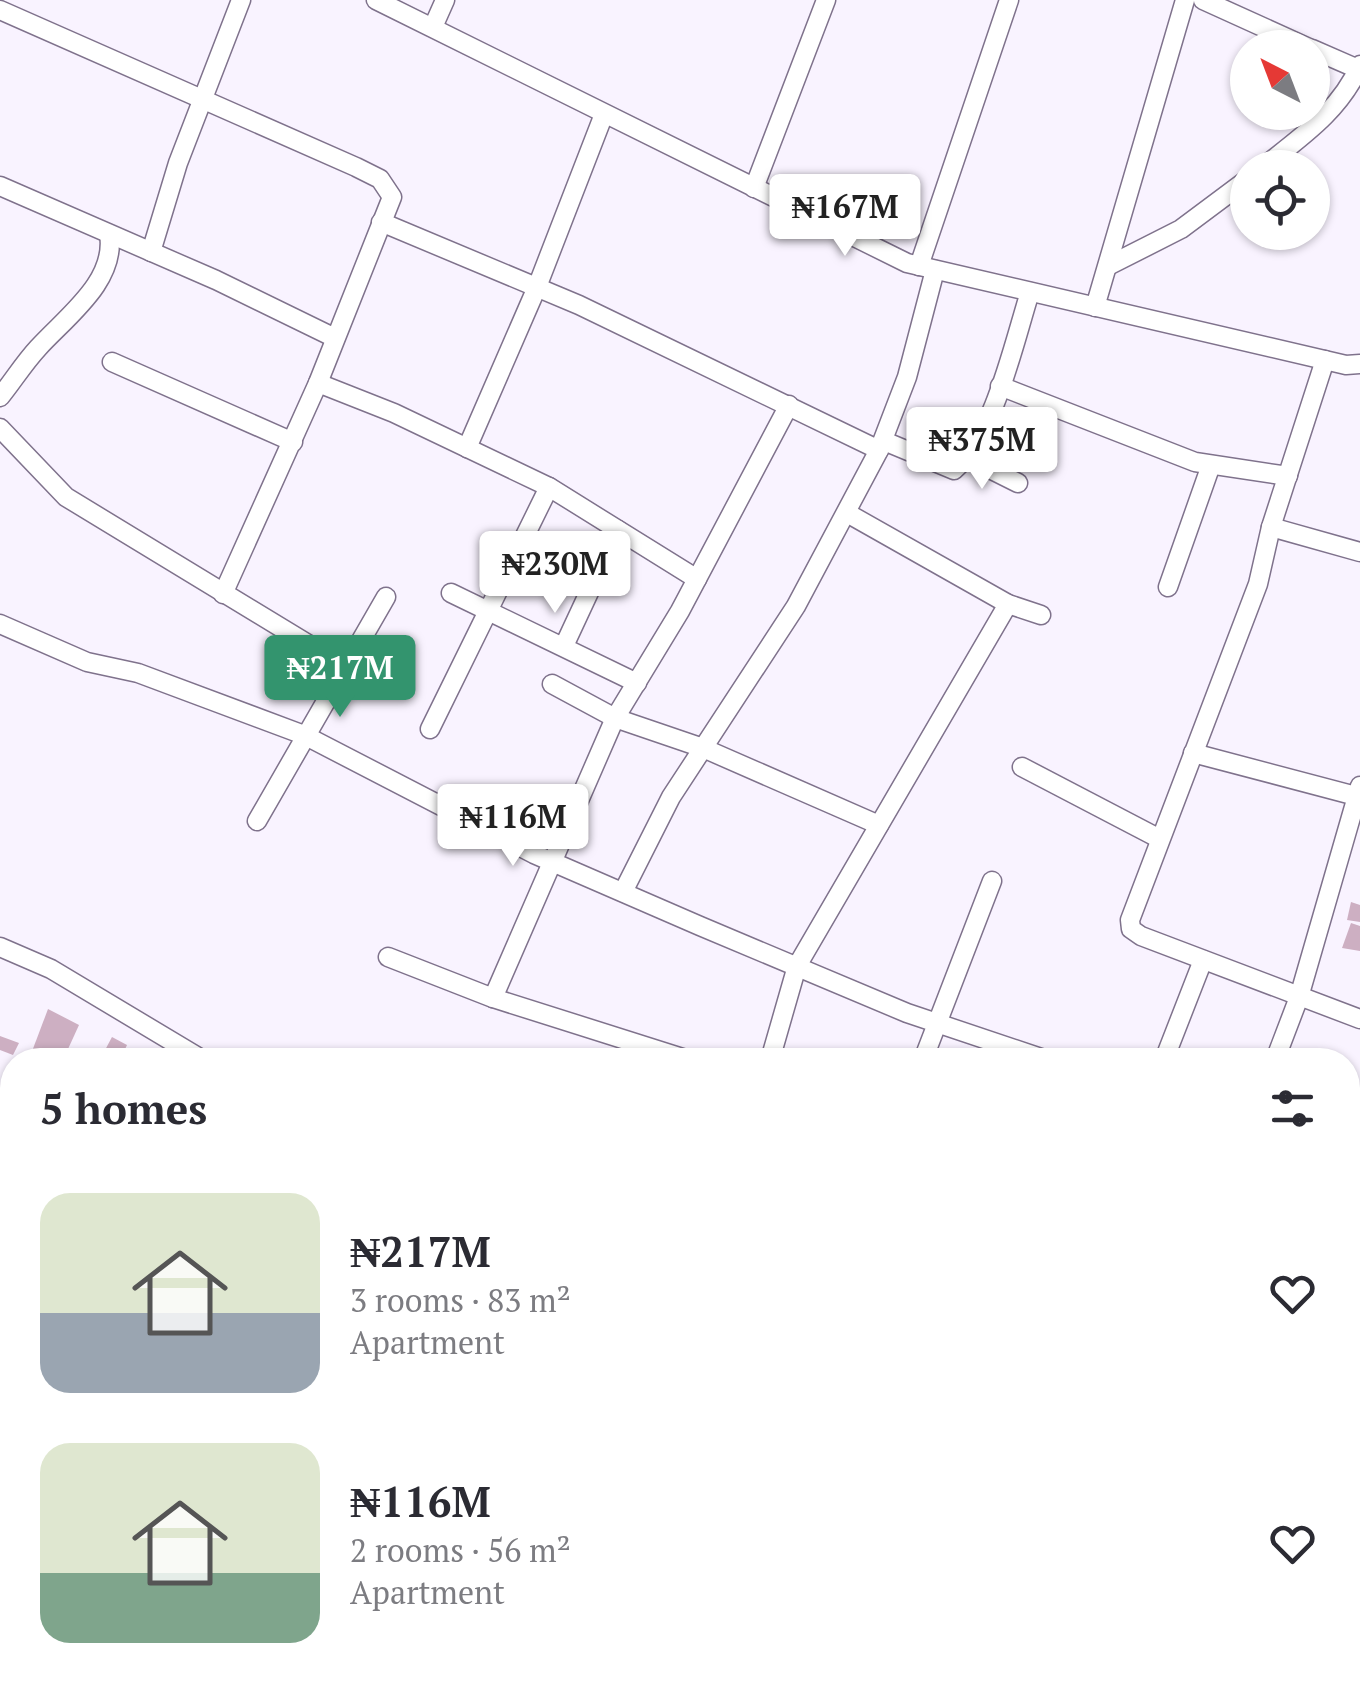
<!DOCTYPE html>
<html lang="en">
<head>
<meta charset="utf-8">
<style>
  :root { --surface:#fff; --page:#f2f2f3; --text:#2b2b33; --muted:#7c7c81; --accent:#33946e }
  body { margin:0; font-family:"PT Serif",serif; background:var(--page); color:var(--text); height:100vh; display:flex; flex-direction:column; font-size:38px; white-space:nowrap }
  * { box-sizing:border-box; margin:0 }
  p { font-size:32px; color:var(--muted) }
  .icon { flex:none; width:55px; height:55px; fill:none; stroke:currentColor; stroke-width:2; stroke-linecap:round; stroke-linejoin:round }
  .map { position:relative; flex:1; overflow:hidden }
  .side { position:absolute; left:0px; top:1048px; width:1360px; height:642px; display:flex; flex-direction:column; background:var(--surface); border-radius:40px 40px 0 0; box-shadow:0 2px 8px #0004 }
  .side>* { flex:none }
  .needle { width:65px; rotate:318deg }
  .fabs { position:absolute; left:1230px; top:30px; display:grid; gap:20px }
  .fabs a { display:grid; place-items:center; width:100px; height:100px; border-radius:50%; background:var(--surface); box-shadow:0 2px 8px #0004; font-size:50px }
  .price { position:absolute; translate:-50% -85px; padding:0 22px; border-radius:10px; background:#fff; color:#222; font-size:32px; line-height:65px; filter:drop-shadow(0 2px 5px #0008) }
  .price::after { content:''; position:absolute; left:50%; top:60px; width:30px; height:22px; margin-left:-15px; background:inherit; clip-path:polygon(0 0,100% 0,50% 100%) }
  .price.active { background:var(--accent); color:#fff }
  ul { padding:0; list-style:none }
  li { display:flex; align-items:center; gap:30px; height:250px; padding:0 40px }
  li span { display:grid; place-items:center; flex:none; width:280px; height:200px; border-radius:30px; color:#555 }
  li>.icon { margin-inline-start:auto }
  span .icon { width:120px; height:120px; fill:#fffc; stroke-width:1 }
  li b { font-size:42px }
  h2 { display:flex; justify-content:space-between; align-items:center; height:120px; padding:0 40px; font-size:42px }
  .map>svg:first-child { display:block }
  .building { fill:#cdafc2 }
  .lines { fill:none; stroke-linecap:round; stroke-linejoin:round }
  .street-casing { stroke:#7f728c; stroke-width:21 }
  .secondary-casing { stroke:#7f728c; stroke-width:29 }
  .street { stroke:#fff; stroke-width:18 }
  .secondary { stroke:#fff; stroke-width:25 }
</style>
</head>
<body>
<div class="map">
<svg width="1360" height="1688" viewBox="0 0 1360 1688">
  <rect width="100%" height="100%" fill="#f9f3ff"/>
  <!-- building -->
  <g class="building">
    <path d="M1351 902 1360 905V922L1347 920Z"/>
    <path d="M1351 923 1360 926V951L1342 948Z"/>
    <path d="M48 1009 79 1025 63 1060H43L31 1054Z"/>
    <path d="M0 1036 19 1043 13 1055 0 1050Z"/>
    <path d="M112 1037 127 1045 120 1060 104 1052Z"/>
    <path d="M1356 1190 1360 1191V1214L1349 1258 1348 1215Z"/>
    <path d="M1348 1459 1360 1464V1479L1348 1474Z"/>
  </g>
  <g class="lines">
    <!-- street casing -->
    <g class="street-casing">
      <g id="street">
        <path d="M376 0 907 263 1346 365 1360 364"/>
        <path d="M1203 0 1309 48"/>
        <path d="M0 10 356 167 380 179 392 197 318 383 223 594"/>
        <path d="M433 27 445 0"/>
        <path d="M1312 49 1358 69"/>
        <path d="M1262 168C1301 137 1340 111 1360 65"/>
        <path d="M0 186 216 280 335 338"/>
        <path d="M754 188 826 0"/>
        <path d="M381 222 579 305 879 450"/>
        <path d="M151 252 178 163 241 0"/>
        <path d="M919 266 1009 0"/>
        <path d="M1108 266 1181 229 1248 179"/>
        <path d="M1095 307 1185 0"/>
        <path d="M1325 360 1271 527 1258 584 1130 920 1131 929 1141 936 1360 1019"/>
        <path d="M112 362 293 442"/>
        <path d="M318 383 394 413 549 487 697 579"/>
        <path d="M1000 386 1195 462 1288 476"/>
        <path d="M0 397C13 381 24 363 38 348 66 317 117 281 109 234"/>
        <path d="M0 428 66 497 344 666"/>
        <path d="M884 441 954 470C994 436 1014 342 1030 292"/>
        <path d="M467 448 537 287 604 114"/>
        <path d="M968 458 1018 483"/>
        <path d="M847 513 1008 604 1041 615"/>
        <path d="M1271 527 1360 552"/>
        <path d="M1168 587 1211 465"/>
        <path d="M451 593 637 683"/>
        <path d="M0 624 87 662 138 673 304 735 534 854 700 926 907 1013 1047 1060"/>
        <path d="M564 646 618 530"/>
        <path d="M552 684 615 718 703 748 879 825"/>
        <path d="M430 729 549 487"/>
        <path d="M1193 753 1360 797"/>
        <path d="M1022 767 1160 839"/>
        <path d="M257 821 386 597"/>
        <path d="M623 892 671 797 796 606 879 450 907 377 935 270"/>
        <path d="M0 947 51 969 203 1060"/>
        <path d="M388 957 493 998 689 1060"/>
        <path d="M493 998 615 718 680 611 789 405"/>
        <path d="M770 1060 797 966 1008 604"/>
        <path d="M923 1060 992 881"/>
        <path d="M1164 1060 1203 960"/>
        <path d="M1275 1060 1299 997 1360 786"/>
        <path d="M1348 1169 1360 1175"/>
        <path d="M0 1206 12 1267"/>
        <path d="M0 1538 12 1543"/>
        <path d="M1348 1556 1360 1559"/>
        <path d="M434 1678 466 1688"/>
        <path d="M719 1678 743 1688"/>
        <path d="M494 1688 499 1678"/>
        <path d="M855 1688 858 1678"/>
        <path d="M1031 1688 1033 1678"/>
        <path d="M1156 1688 1160 1678"/>
      </g>
    </g>
    <!-- secondary casing -->
    <g class="secondary-casing">
      <g id="secondary">
        <path d="M1348 1335 1360 1284"/>
        <path d="M1262 1688 1265 1678"/>
      </g>
    </g>
    <!-- street -->
    <use href="#street" class="street"/>
    <!-- secondary -->
    <use href="#secondary" class="secondary"/>
  </g>
</svg>
<div class="fabs">
<a><svg class="needle" viewBox="-14 -14 28 28"><path d="M0-13l5 13h-10z" fill="#e53935"/><path d="M0 13l5-13h-10z" fill="#7c7c81"/></svg></a>
<a><svg class="icon" aria-label="locate" viewBox="0 0 24 24"><circle cx="12" cy="12" r="6"/><path d="M12 2v4M12 18v4M2 12h4M18 12h4"/></svg></a>
</div>
<b class="price" style="left:845px;top:259px">₦167M</b>
<b class="price" style="left:982px;top:492px">₦375M</b>
<b class="price" style="left:555px;top:616px">₦230M</b>
<b class="price active" style="left:340px;top:720px">₦217M</b>
<b class="price" style="left:513px;top:869px">₦116M</b>
<section class="side">
<h2>5 homes<svg class="icon" aria-label="filters" viewBox="0 0 24 24"><path d="M4 7h16M4 17h16"/><circle cx="9" cy="7" r="2"/><circle cx="15" cy="17" r="2"/></svg></h2>
<ul>
<li><span style="background:linear-gradient(#dfe7d0 60%,#9aa5b1 0)"><svg class="icon" aria-label="home" viewBox="0 0 24 24"><path d="M3 11l9-7 9 7M6 9v11h12V9"/></svg></span><div><b>₦217M</b><p>3 rooms · 83 m²</p><p>Apartment</p></div><svg class="icon" aria-label="heart" viewBox="0 0 24 24"><path d="M12 20l-8-8c-3-5 5-10 8-4 3-6 11-1 8 4z"/></svg></li>
<li><span style="background:linear-gradient(#dfe7d0 65%,#7fa58c 0)"><svg class="icon" aria-label="home" viewBox="0 0 24 24"><path d="M3 11l9-7 9 7M6 9v11h12V9"/></svg></span><div><b>₦116M</b><p>2 rooms · 56 m²</p><p>Apartment</p></div><svg class="icon" aria-label="heart" viewBox="0 0 24 24"><path d="M12 20l-8-8c-3-5 5-10 8-4 3-6 11-1 8 4z"/></svg></li>
</ul>
</section>
</div>
</body>
</html>
